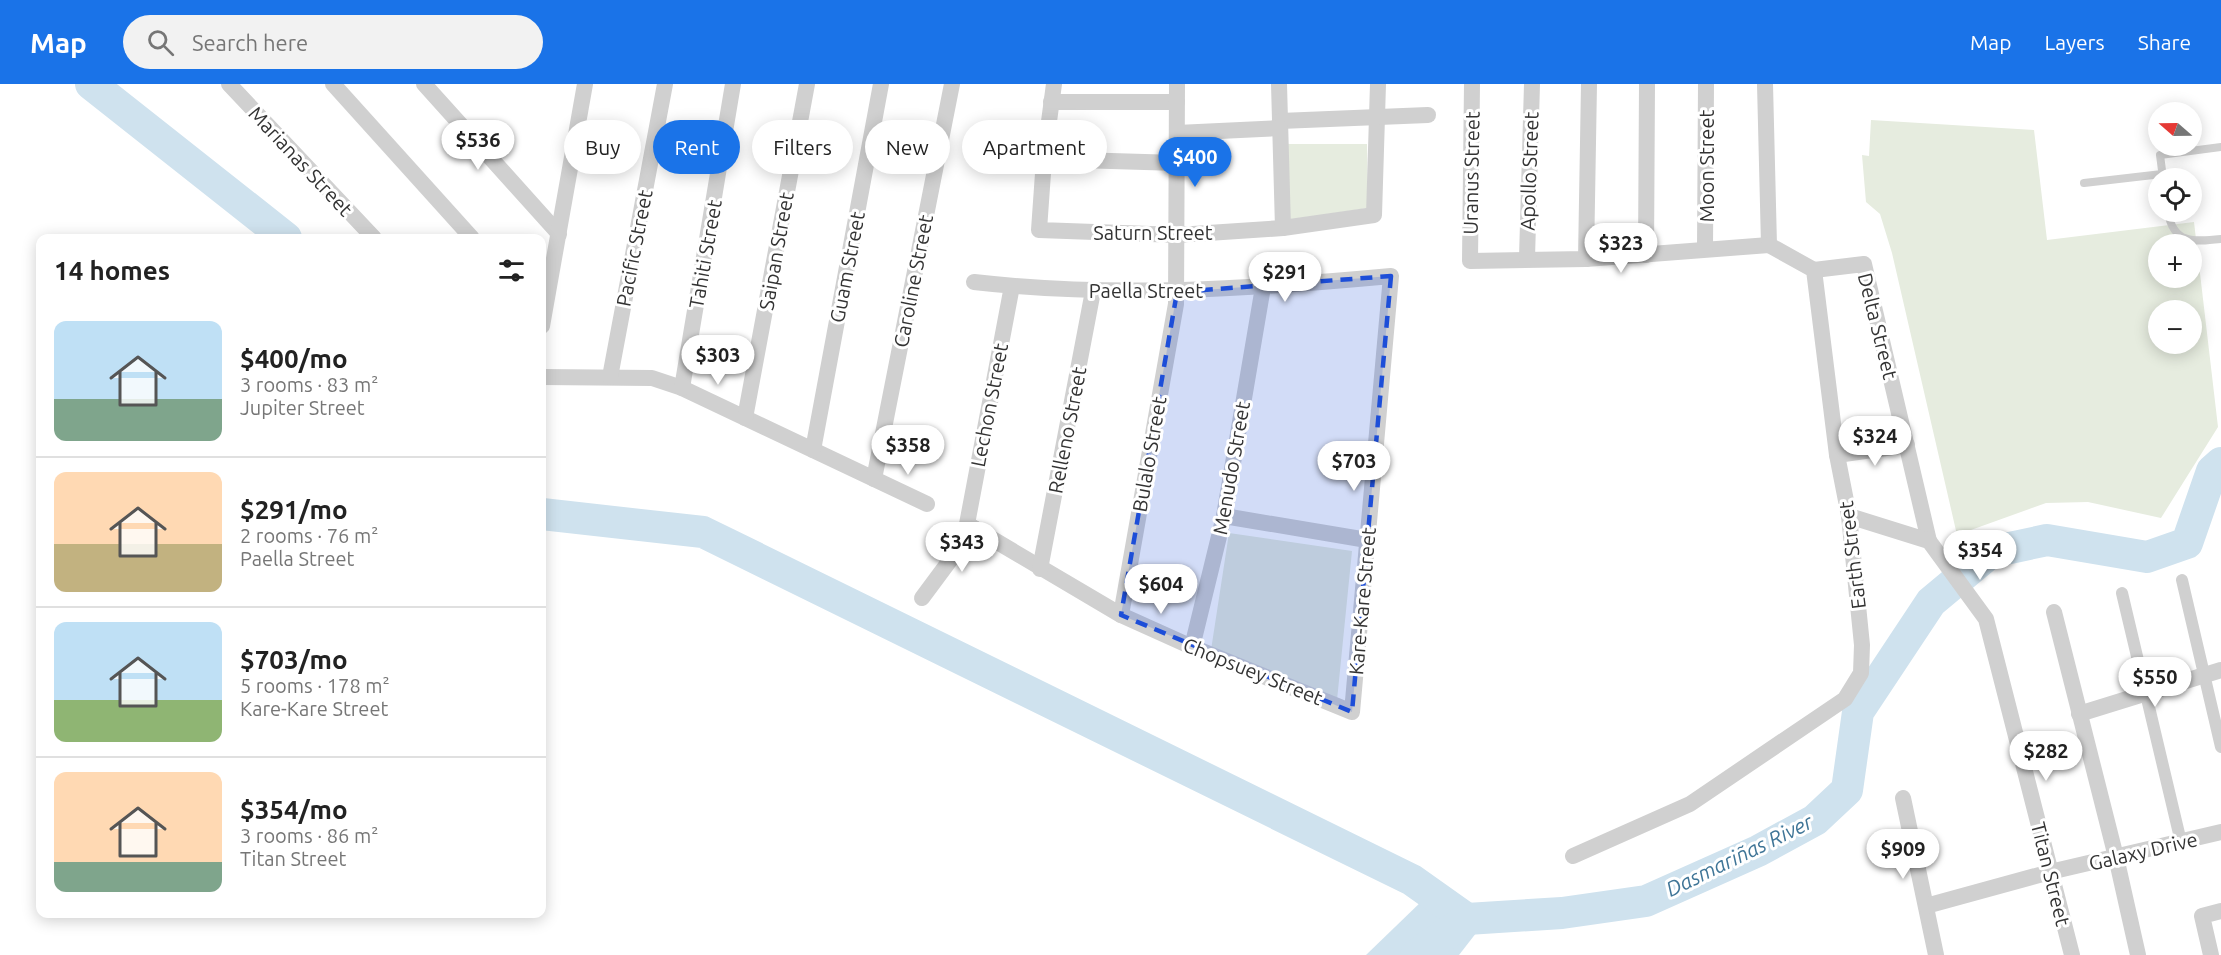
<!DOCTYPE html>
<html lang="en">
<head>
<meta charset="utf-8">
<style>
  :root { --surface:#fff; --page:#f2f2f2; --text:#222; --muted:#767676; --line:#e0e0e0; --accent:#1a73e8 }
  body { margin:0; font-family:Ubuntu,sans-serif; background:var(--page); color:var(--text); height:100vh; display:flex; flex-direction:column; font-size:22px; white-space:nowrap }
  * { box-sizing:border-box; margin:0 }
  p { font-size:20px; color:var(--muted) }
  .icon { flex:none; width:33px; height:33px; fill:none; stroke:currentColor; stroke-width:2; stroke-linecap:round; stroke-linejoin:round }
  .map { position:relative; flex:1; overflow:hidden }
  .panel { position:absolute; left:36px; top:150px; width:510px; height:684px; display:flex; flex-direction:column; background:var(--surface); border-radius:12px; box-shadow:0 3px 15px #0003 }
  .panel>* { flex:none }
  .hud { position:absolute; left:564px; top:36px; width:570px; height:54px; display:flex; gap:12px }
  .needle { width:39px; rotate:290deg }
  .tools { position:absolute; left:2148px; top:18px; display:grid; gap:12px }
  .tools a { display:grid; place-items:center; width:54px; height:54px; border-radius:50%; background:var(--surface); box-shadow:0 3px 15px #0003; font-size:30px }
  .price { position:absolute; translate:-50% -51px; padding:0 14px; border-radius:21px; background:#fff; color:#222; font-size:20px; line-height:39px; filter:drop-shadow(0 2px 3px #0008) }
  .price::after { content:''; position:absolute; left:50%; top:36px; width:18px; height:14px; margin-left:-9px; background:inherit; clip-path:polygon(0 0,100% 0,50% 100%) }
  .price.selected { background:var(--accent); color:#fff }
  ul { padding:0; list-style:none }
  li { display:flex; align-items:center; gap:18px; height:150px; padding:0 18px }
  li+li { border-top:2px solid var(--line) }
  li span { display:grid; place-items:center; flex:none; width:168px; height:120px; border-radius:12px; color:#555 }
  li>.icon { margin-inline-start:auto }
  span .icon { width:72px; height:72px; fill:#fffc; stroke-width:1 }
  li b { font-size:26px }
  h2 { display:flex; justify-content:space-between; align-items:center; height:72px; padding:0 18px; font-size:26px }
  .tag { padding:0 21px; border-radius:27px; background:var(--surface); box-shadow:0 3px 15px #0003; font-size:21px; line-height:54px }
  .tag.selected { background:var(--accent); color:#fff }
  header { display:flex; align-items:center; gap:36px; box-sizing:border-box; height:84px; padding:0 30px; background:var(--accent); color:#fff }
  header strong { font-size:28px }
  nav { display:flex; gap:33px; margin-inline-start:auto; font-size:21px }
  .search { width:420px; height:54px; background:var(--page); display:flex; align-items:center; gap:15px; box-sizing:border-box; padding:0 21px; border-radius:33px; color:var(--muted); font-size:22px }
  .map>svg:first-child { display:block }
  .green { fill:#e6ecdf; fill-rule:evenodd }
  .water { fill:#cfe2ee }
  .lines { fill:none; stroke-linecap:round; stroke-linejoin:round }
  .river { stroke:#cfe2ee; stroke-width:32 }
  .service { stroke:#d0d0d0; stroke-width:8 }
  .pedestrian { stroke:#d0d0d0; stroke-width:12 }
  .minor { stroke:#d0d0d0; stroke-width:16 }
  .marked { fill:#1d4ed8; fill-opacity:0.2; stroke:#1d4ed8; stroke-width:4.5; stroke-dasharray:12 8; stroke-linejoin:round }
  .labels { text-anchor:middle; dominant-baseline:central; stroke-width:6; stroke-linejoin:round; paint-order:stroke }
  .street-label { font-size:20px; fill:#333; stroke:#fff }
  .water-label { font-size:21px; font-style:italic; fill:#3f7597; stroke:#fff }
</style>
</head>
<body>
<header>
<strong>Map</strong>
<div class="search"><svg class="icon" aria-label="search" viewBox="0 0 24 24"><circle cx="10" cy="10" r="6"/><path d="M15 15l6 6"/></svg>Search here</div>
<nav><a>Map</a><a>Layers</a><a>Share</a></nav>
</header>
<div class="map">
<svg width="2221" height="871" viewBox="0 0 2221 871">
  <rect width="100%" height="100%" fill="#fff"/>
  <!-- green -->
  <g class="green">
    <path d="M1871 36 2034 46 2047 156 2194 138 2218 343 2161 434 2088 418 2046 419 1957 451 1892 169 1880 130 1866 118 1862 71 1869 72ZM2158 160H2192V194H2158ZM2158 226H2192V260H2158Z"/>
    <path d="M1284 60H1367L1368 124 1286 137Z"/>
    <path d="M1229 449 1352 467 1337 616 1211 566Z"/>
  </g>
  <!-- water -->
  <path class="water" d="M1424 815 1480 844 1459 871H1366Z"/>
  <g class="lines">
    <!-- river -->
    <g class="river">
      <path d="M91 0 286 154"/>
      <path d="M542 430 703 448 1412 796 1467 835"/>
      <path d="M1416 871 1467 835 1562 829 1646 817 1758 767 1815 736 1847 706 1858 628 1931 518 1991 468 2047 456 2147 473 2187 459 2212 387 2221 379"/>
    </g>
    <!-- service -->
    <g class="service">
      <path d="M2163 94 2160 71 2221 63"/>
      <path d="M2084 99 2162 90"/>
      <path d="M2168 128C2173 160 2194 158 2221 155"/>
    </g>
    <!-- pedestrian -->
    <g class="pedestrian">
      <path d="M2182 496 2221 663"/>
      <path d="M2122 509 2181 758"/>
    </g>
    <!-- minor -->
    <g class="minor">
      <path d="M229 0 374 154"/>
      <path d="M333 0 472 154"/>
      <path d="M424 0 559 150"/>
      <path d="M1054 0 1044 75 1039 146 1178 151 1283 144 1374 131 1378 0"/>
      <path d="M1279 0 1283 144"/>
      <path d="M1472 0 1470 177 1586 175 1769 161"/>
      <path d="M1765 0 1769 161"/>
      <path d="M1051 18H1177"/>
      <path d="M1280 37 1428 31"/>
      <path d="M1177 49 1280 44"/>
      <path d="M1044 75 1178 79"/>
      <path d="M1705 165 1706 0"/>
      <path d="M1646 171 1647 0"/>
      <path d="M1527 174 1532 0"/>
      <path d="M1586 175 1589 0"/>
      <path d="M1814 186 1864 180 1929 457"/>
      <path d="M974 198C1115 214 1250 205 1391 192L1352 628 1192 563 1121 531 967 440 1012 202"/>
      <path d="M542 242 585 0"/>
      <path d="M542 293 652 294 682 304 927 420"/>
      <path d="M610 293 665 0"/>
      <path d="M682 304 733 0"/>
      <path d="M745 334 807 0"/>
      <path d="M813 366 881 0"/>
      <path d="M1837 371 1907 361"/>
      <path d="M874 395 952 0"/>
      <path d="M1224 432 1367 456"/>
      <path d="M1849 432 1929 457 1986 535 2072 871"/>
      <path d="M1040 485 1093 207"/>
      <path d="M922 514 974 444"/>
      <path d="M2054 528 2116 773 2138 871"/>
      <path d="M1121 531 1176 220 1177 0"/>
      <path d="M1192 563 1224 432 1263 203"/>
      <path d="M2079 630 2221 586"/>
      <path d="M1903 714 1936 871"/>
      <path d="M1573 772 1690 720 1845 615 1861 589 1862 561 1849 432 1837 371 1814 186 1769 161"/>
      <path d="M1926 822 2050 788 2221 748"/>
      <path d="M2211 871 2202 832 2221 827"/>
    </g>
  </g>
  <!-- marked area -->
  <path class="marked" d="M1391 192 1352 628 1121 531 1177 208Z"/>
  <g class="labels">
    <!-- street labels -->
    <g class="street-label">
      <text transform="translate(301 77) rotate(47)">Marianas Street</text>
      <text transform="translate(1706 82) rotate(-90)">Moon Street</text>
      <text transform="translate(1529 87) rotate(-88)">Apollo Street</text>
      <text transform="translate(1471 89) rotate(-89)">Uranus Street</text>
      <text x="1153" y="148">Saturn Street</text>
      <text transform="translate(634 164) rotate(-79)">Pacific Street</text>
      <text transform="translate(776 167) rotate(-80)">Saipan Street</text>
      <text transform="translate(705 170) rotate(-80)">Tahiti Street</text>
      <text transform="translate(847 183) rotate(-79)">Guam Street</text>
      <text transform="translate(913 197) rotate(-79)">Caroline Street</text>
      <text x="1146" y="206">Paella Street</text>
      <text transform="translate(1878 242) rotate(76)">Delta Street</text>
      <text transform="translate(989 321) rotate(-79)">Lechon Street</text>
      <text transform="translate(1067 346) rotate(-79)">Relleno Street</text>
      <text transform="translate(1149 370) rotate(-80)">Bulalo Street</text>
      <text transform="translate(1231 384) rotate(-80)">Menudo Street</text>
      <text transform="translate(1852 471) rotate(-97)">Earth Street</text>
      <text transform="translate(1362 517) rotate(-85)">Kare-Kare Street</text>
      <text transform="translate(1253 587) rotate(22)">Chopsuey Street</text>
      <text transform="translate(2143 767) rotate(-13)">Galaxy Drive</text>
      <text transform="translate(2051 790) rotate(76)">Titan Street</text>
    </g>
    <!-- water labels -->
    <g class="water-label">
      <text transform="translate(1739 771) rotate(-26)">Dasmariñas River</text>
    </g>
  </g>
</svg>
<div class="tools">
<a><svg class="needle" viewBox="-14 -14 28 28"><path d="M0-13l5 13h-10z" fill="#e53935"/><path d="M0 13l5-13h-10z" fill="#767676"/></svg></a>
<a><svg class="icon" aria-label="locate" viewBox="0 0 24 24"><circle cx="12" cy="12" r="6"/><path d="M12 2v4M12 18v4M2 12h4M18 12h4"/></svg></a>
<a>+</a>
<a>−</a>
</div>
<b class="price" style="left:478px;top:87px">$536</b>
<b class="price selected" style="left:1195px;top:104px">$400</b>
<b class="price" style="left:1621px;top:190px">$323</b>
<b class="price" style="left:1285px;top:219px">$291</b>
<b class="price" style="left:718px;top:302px">$303</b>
<b class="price" style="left:1875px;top:383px">$324</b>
<b class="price" style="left:908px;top:392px">$358</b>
<b class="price" style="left:1354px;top:408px">$703</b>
<b class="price" style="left:962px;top:489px">$343</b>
<b class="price" style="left:1980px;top:497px">$354</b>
<b class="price" style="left:1161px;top:531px">$604</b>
<b class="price" style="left:2155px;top:624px">$550</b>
<b class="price" style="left:2046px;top:698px">$282</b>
<b class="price" style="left:1903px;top:796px">$909</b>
<div class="hud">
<a class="tag">Buy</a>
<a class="tag selected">Rent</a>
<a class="tag">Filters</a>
<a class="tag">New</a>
<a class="tag">Apartment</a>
</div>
<section class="panel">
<h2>14 homes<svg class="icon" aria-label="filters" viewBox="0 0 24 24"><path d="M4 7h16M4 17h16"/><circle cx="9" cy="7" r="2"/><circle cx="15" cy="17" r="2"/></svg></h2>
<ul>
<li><span style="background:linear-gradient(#bfe0f5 65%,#7fa58c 0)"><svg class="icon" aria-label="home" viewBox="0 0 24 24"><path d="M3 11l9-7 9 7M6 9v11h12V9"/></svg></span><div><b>$400/mo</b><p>3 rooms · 83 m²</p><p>Jupiter Street</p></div></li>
<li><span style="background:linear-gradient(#ffd9b3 60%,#c2b280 0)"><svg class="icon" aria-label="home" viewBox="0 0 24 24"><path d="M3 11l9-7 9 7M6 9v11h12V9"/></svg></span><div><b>$291/mo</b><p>2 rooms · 76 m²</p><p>Paella Street</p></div></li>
<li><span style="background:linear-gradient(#bfe0f5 65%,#8fb573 0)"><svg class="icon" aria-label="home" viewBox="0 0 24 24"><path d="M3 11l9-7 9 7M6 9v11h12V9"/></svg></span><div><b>$703/mo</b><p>5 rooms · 178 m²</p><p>Kare-Kare Street</p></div></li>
<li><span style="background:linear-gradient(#ffd9b3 75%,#7fa58c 0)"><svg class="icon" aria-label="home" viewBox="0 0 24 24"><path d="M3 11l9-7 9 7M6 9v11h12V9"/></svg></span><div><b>$354/mo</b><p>3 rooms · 86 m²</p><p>Titan Street</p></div></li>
</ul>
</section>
</div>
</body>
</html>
